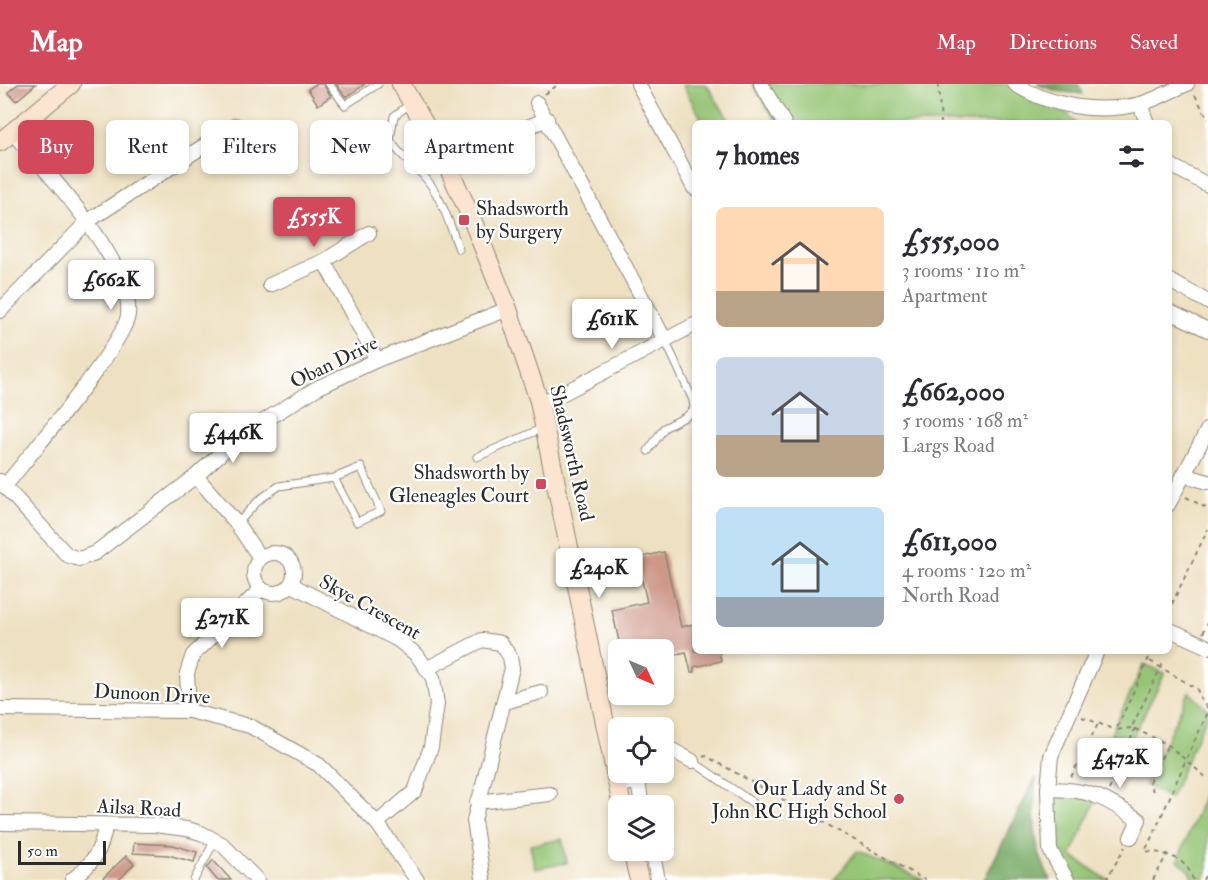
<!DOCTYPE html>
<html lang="en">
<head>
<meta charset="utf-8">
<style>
  :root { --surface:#fff; --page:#f2f2f3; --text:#2b2b33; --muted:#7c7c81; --accent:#d1495b }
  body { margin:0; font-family:"IM FELL Double Pica",serif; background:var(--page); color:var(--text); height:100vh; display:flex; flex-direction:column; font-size:22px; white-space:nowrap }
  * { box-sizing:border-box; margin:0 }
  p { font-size:20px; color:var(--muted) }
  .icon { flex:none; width:33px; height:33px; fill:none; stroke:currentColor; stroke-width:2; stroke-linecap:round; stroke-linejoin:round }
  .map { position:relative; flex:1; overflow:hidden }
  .panel { position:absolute; left:692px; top:36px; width:480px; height:534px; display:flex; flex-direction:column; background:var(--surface); border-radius:9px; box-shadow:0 3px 9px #0003 }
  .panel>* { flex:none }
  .banner { position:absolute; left:18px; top:36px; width:570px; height:54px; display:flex; gap:12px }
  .needle { width:39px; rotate:134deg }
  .fabs { position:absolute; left:608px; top:555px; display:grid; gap:12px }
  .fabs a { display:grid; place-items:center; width:66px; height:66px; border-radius:9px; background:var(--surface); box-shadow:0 3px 9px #0003; font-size:30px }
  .scale { position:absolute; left:18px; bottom:15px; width:88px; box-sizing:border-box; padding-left:6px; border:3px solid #2b2b2b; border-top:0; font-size:16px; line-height:21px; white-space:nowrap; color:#2b2b2b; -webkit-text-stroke:4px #fff; paint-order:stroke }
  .price { position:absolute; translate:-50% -51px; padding:0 14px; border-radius:6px; background:#fff; color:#222; font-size:20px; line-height:39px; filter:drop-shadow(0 2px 3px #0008) }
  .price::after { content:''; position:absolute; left:50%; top:36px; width:18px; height:14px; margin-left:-9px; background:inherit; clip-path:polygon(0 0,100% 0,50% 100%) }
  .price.active { background:var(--accent); color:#fff }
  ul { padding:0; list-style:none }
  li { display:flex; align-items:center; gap:18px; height:150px; padding:0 24px }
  li span { display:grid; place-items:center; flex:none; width:168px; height:120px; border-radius:9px; color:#555 }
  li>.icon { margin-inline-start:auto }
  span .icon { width:72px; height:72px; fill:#fffc; stroke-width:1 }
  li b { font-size:26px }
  h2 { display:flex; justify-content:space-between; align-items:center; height:72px; padding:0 24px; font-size:26px }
  .tag { padding:0 21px; border-radius:9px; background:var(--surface); box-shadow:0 3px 9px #0003; font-size:21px; line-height:54px }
  .tag.active { background:var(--accent); color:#fff }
  header { display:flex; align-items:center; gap:36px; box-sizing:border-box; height:84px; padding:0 30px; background:var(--accent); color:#fff }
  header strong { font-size:28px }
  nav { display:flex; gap:33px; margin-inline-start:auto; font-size:21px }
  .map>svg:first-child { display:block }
  .green { fill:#95c574; stroke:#607850; stroke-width:1.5 }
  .forest { fill:#78aa66; stroke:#526a48; stroke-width:1.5 }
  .building { fill:#ce9889 }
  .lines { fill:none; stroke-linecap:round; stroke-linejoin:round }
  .lane-casing { stroke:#8c8676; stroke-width:9 }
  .street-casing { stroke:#8c8676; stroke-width:16 }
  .secondary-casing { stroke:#8c8676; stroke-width:20 }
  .path { stroke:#8c8676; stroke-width:2; stroke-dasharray:4.5 4.5; stroke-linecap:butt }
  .lane { stroke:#fff; stroke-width:7 }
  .street { stroke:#fff; stroke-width:14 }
  .secondary { stroke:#fce5d0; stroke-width:18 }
  .poi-dot { fill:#d1495b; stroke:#fff; stroke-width:2 }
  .labels { text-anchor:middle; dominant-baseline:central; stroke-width:4.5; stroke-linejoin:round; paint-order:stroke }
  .poi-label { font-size:20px; fill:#2b2b2b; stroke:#fff; text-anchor:end }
  .street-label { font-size:20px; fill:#2b2b2b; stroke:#fff }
</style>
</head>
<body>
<header>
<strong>Map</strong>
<nav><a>Map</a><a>Directions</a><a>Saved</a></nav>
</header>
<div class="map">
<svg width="1208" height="796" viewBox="0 0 1208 796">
  <rect width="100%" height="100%" fill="#fff"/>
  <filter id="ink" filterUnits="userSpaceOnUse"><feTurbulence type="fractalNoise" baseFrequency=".0167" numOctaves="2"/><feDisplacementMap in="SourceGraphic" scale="12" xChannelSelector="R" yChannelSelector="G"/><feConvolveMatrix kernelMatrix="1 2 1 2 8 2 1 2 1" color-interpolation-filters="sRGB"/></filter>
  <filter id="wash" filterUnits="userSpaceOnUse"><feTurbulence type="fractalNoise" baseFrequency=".008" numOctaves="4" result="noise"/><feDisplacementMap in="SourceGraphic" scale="24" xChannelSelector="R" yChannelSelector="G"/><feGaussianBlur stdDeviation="1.35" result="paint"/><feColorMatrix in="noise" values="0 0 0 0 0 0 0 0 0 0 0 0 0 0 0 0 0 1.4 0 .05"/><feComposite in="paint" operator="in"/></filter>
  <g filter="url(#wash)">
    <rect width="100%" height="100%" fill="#eee1c2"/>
    <!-- green -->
    <g class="green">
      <path d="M682 0H706L731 39H704Z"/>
      <path d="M753 0H1021L1056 18 1076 39H777Z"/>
      <path d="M1144 580 1165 589 1129 660 1111 650Z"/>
      <path d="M1189 608 1208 626V629L1170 714 1145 701Z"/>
      <path d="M1208 700V785L1203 796H1193L1191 788 1178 776Z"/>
      <path d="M1048 705 1098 711 1071 772 1108 796H1068L1050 766Z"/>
      <path d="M562 755 567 779 535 785 530 761Z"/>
      <path d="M857 767 924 796H834Z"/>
    </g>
    <!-- forest -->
    <g class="forest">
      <path d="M1037 0H1078L1083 10 1056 7Z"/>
      <path d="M1036 693C1033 729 1031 763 1051 796H984Z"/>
    </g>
    <g id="blocks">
      <!-- building -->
      <g class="building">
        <path d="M18 0H36L16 17 8 8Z"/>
        <path d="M316 0H323L331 12 318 21 308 5Z"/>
        <path d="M336 0H365L346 13Z"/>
        <path d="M664 468 681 543 694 540V567H719L721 577 694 583V588H691L686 568 663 573V566H621L612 526 647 518 637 474Z"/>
        <path d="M134 759 173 761 197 768 194 778 168 771 133 769Z"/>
        <path d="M126 772 134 780 123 792 118 796H101Z"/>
        <path d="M213 776 231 796H217L207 784Z"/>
      </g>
    </g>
  </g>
  <g filter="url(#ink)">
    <use href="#blocks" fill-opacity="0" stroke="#8c8676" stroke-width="1.5"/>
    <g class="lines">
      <!-- lane casing -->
      <g class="lane-casing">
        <g id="lane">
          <path d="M329 0 345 21 378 0"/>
          <path d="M410 20 394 32 390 56C399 71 410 78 422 90 441 110 449 139 459 165"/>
          <path d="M648 367 664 344 687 332 694 325 693 316 665 256"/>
          <path d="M477 373 543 344"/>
          <path d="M237 440 259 416 279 402 334 394 361 383 381 427 357 438 334 394"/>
          <path d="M692 677 753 719 759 729"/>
          <path d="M194 796 215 756"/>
        </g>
      </g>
      <!-- street casing -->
      <g class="street-casing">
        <g id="street">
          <path d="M638 0 694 104"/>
          <path d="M761 0 784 39"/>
          <path d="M1015 0C1051 23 1098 30 1140 20 1156 16 1172 6 1187 0"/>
          <path d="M537 19 665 256"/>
          <path d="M1140 20 1147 39"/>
          <path d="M489 59 547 35"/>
          <path d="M1168 80 1208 101"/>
          <path d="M324 177 377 276"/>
          <path d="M1168 196 1208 218"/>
          <path d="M270 201 324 177 369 149"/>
          <path d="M0 227 88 137 236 41"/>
          <path d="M1168 227 1208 246"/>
          <path d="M539 317 554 314 694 241"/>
          <path d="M1184 391 1208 398"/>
          <path d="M196 392 237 440 260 474"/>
          <path d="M0 397 67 471 79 475 95 469 196 392 241 351 317 304 377 276 508 225"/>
          <path d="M5 402C27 374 125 259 128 231 134 180 45 85 12 48"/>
          <path d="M1168 421 1208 345"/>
          <circle cx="274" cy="489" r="20"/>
          <path d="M292 501 398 556 417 571 433 594 437 620 431 663 415 707 377 739"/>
          <path d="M1168 545 1208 563"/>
          <path d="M428 584 482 556 501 559 510 573 512 584 474 737 483 794"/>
          <path d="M505 618 541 608"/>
          <path d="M0 625 189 627 250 642 319 681 377 739 417 796"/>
          <path d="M189 627 187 589 193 571 260 506"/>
          <path d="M663 661 692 677"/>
          <path d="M617 701 638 698 642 722"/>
          <path d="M1048 705C1091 705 1104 714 1139 736L1131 753"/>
          <path d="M477 718 550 710"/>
          <path d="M0 739 154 741 187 745 201 749 222 760 257 796"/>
          <path d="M652 766 658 796"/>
          <path d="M72 796C91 781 103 766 105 741"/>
          <path d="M1067 796 1050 766 1048 705 1051 672 1097 567"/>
        </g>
      </g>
      <!-- secondary casing -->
      <g class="secondary-casing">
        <g id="secondary">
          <path d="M401 0 442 70 472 135 508 225 539 317 622 722"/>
          <path d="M0 58 71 0"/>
          <path d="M632 766 639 796"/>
        </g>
      </g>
      <!-- path -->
      <g class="path">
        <path d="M938 0 941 39"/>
        <path d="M545 10 559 0"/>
        <path d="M1195 11 1208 35"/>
        <path d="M458 70 478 63"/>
        <path d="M1186 413 1208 425"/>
        <path d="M1168 528 1208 445"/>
        <path d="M1203 549 1208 538"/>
        <path d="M1150 577 1197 605 1200 614 1208 625"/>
        <path d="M1082 633 1116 646"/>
        <path d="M1131 644 1116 646 1152 567"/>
        <path d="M1135 645 1167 660 1208 695"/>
        <path d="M703 673 706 672 925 796"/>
        <path d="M1071 693 1098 640"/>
        <path d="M1109 706 1135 645 1132 643 1134 638 1163 579"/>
        <path d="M1153 707 1149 699 1167 662"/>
        <path d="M1106 796 1125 763"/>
        <path d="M1153 796 1168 769"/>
        <path d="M1193 796C1187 773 1166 769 1145 767 1168 721 1185 674 1208 629"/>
        <path d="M1203 796 1208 785"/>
      </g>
      <!-- lane -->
      <use href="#lane" class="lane"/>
      <!-- street -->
      <use href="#street" class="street"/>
      <!-- secondary -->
      <use href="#secondary" class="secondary"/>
    </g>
  </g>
  <!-- markers -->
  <g class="poi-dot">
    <rect x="458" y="130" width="12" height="12" rx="3"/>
    <rect x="535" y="394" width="12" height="12" rx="3"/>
    <circle cx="899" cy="715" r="6"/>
  </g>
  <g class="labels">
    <!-- poi labels -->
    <g class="poi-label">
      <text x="476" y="124" text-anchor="start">Shadsworth<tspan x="476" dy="23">by Surgery</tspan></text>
      <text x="529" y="388">Shadsworth by<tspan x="529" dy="23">Gleneagles Court</tspan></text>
      <text x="887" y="704">Our Lady and St<tspan x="887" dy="23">John RC High School</tspan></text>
    </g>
    <!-- street labels -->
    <g class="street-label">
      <text transform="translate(334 278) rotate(-26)">Oban Drive</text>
      <text transform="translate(572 369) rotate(77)">Shadsworth Road</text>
      <text transform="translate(370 523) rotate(29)">Skye Crescent</text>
      <text transform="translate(152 610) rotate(3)">Dunoon Drive</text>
      <text transform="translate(139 724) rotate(3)">Ailsa Road</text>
    </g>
  </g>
</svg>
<div class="fabs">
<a><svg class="needle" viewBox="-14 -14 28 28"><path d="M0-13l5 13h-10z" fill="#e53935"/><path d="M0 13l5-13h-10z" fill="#7c7c81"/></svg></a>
<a><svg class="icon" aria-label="locate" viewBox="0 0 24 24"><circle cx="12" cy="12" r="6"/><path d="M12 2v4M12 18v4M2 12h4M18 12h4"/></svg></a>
<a><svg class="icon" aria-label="layers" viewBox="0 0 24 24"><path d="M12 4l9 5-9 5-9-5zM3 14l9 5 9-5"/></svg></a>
</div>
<div class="scale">50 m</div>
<b class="price active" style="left:314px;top:164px">£555K</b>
<b class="price" style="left:111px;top:227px">£662K</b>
<b class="price" style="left:612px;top:266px">£611K</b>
<b class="price" style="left:233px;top:380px">£446K</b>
<b class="price" style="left:599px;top:515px">£240K</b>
<b class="price" style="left:222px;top:565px">£271K</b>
<b class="price" style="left:1120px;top:705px">£472K</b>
<div class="banner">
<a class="tag active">Buy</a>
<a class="tag">Rent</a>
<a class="tag">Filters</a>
<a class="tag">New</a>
<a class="tag">Apartment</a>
</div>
<section class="panel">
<h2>7 homes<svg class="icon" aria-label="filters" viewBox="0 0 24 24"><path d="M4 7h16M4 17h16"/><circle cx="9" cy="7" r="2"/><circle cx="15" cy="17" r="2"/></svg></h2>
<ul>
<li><span style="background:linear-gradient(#ffd9b3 70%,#b9a48a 0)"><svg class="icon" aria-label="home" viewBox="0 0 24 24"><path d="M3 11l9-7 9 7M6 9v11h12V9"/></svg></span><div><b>£555,000</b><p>3 rooms · 110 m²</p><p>Apartment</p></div></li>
<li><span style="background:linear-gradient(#c9d6e8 65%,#b9a48a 0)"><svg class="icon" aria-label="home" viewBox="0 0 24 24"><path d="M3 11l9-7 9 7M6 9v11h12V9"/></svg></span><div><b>£662,000</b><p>5 rooms · 168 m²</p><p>Largs Road</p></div></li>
<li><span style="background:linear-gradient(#bfe0f5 75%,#9aa5b1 0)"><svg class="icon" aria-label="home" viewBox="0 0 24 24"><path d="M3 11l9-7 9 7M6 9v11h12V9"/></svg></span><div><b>£611,000</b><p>4 rooms · 120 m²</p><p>North Road</p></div></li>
</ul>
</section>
</div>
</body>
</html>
